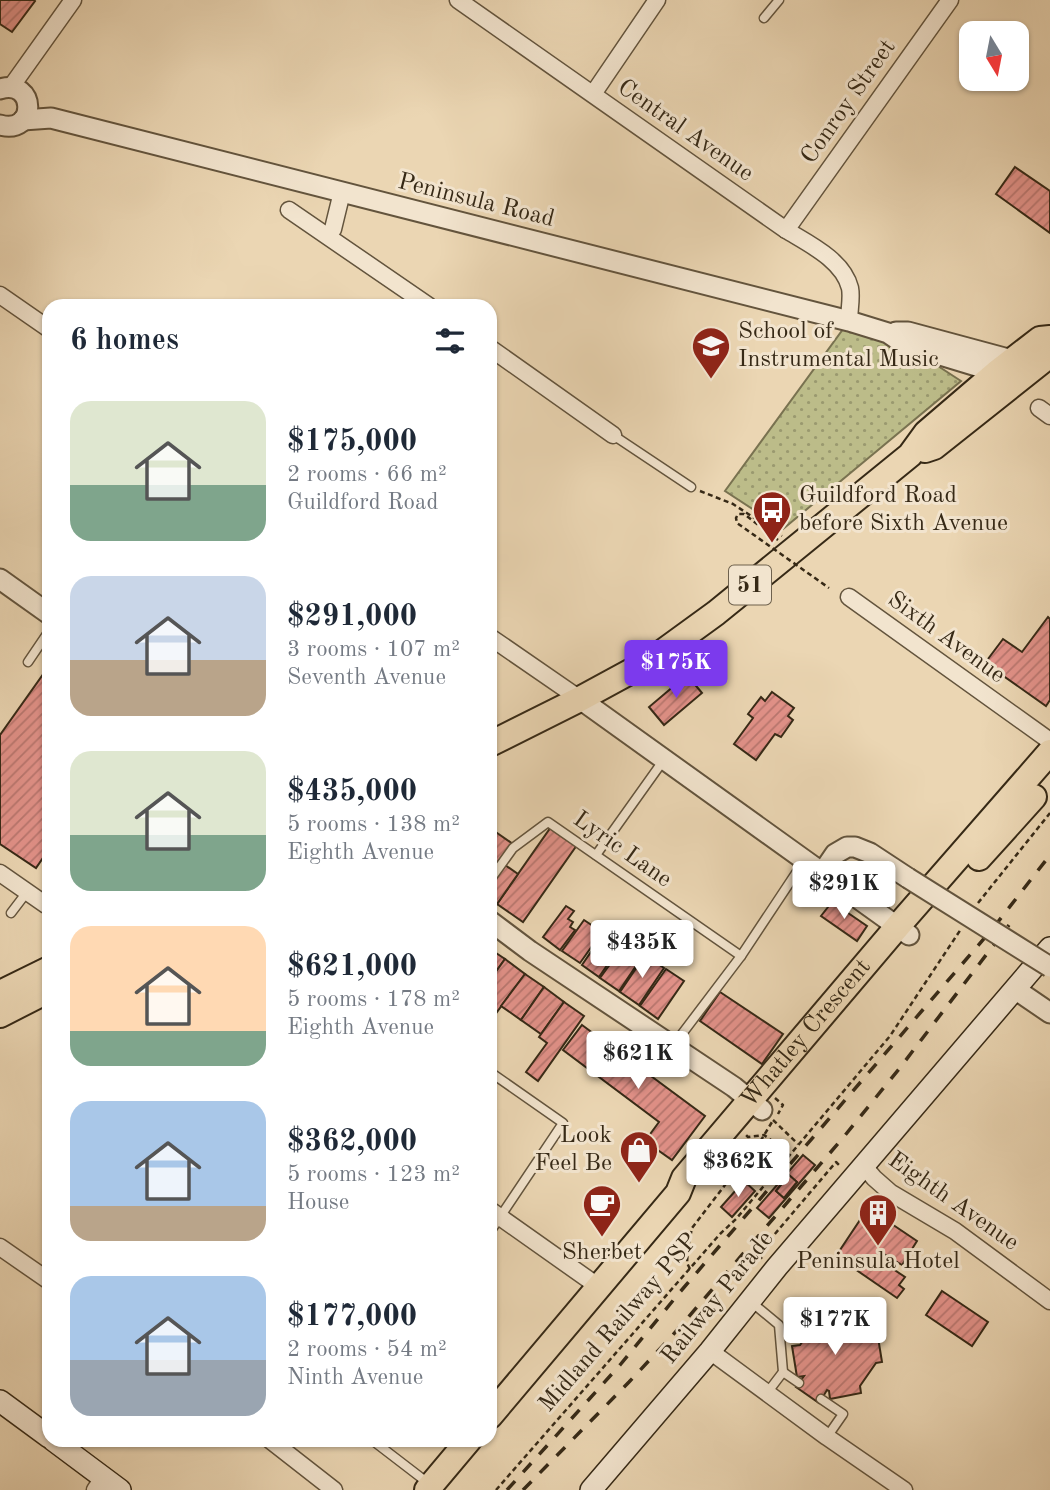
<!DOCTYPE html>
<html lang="en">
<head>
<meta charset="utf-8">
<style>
  :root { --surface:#fff; --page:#f6f6f7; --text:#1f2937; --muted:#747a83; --accent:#7c3aed }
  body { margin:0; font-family:"Old Standard TT",serif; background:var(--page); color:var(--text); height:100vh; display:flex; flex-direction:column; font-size:26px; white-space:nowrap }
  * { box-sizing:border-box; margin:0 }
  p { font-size:23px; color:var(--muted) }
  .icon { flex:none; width:38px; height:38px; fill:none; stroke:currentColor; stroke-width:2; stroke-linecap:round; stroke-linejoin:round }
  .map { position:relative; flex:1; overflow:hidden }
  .details { position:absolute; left:42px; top:299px; width:455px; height:1148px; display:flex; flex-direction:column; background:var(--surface); border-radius:21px; box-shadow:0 2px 5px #0004 }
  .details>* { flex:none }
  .needle { width:46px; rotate:170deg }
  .tools { position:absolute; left:959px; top:21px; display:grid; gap:14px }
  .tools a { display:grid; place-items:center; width:70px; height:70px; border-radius:14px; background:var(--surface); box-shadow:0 2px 5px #0004; font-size:35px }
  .price { position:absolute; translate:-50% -60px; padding:0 16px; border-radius:7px; background:#fff; color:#222; font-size:23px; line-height:46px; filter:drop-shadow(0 2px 4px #0008) }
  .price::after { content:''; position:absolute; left:50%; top:42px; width:21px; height:16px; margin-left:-10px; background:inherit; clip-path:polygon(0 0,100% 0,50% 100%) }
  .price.selected { background:var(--accent); color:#fff }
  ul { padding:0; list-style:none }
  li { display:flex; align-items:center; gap:21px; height:175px; padding:0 28px }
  li span { display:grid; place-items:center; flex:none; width:196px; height:140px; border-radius:21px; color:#555 }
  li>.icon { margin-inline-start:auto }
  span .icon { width:84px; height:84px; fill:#fffc; stroke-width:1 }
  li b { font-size:30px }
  h2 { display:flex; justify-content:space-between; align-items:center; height:84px; padding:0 28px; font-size:30px }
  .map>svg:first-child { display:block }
  .park { fill:url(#park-dots); stroke:#797250; stroke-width:2 }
  .building { fill:url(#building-hatch); stroke:#362916; stroke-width:2; fill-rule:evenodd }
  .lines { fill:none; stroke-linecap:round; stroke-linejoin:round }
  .service-casing { stroke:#63543d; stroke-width:11 }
  .minor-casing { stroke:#63543d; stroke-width:19 }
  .tertiary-casing { stroke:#63543d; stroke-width:23 }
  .secondary-casing { stroke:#362916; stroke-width:24 }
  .primary-casing { stroke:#362916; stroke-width:28 }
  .trunk-casing { stroke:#362916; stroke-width:28 }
  .path { stroke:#362916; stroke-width:2.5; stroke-dasharray:5 3.5; stroke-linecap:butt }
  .service { stroke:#f2e4ce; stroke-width:8 }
  .minor { stroke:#f2e4ce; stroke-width:16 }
  .tertiary { stroke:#f2e4ce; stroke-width:19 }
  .secondary { stroke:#f2e4ce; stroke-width:21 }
  .primary { stroke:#ebd6b3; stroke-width:24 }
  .trunk { stroke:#ebd6b3; stroke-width:24 }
  .rail { stroke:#362916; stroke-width:3.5; stroke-dasharray:12 12; stroke-linecap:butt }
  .tertiary-bridge-casing { stroke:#63543d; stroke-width:23; stroke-linecap:butt }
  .path-bridge { stroke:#362916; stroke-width:2.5; stroke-dasharray:5 3.5; stroke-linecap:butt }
  .tertiary-bridge { stroke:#f2e4ce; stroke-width:19 }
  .labels { text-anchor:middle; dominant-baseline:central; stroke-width:6; stroke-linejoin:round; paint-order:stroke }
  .shield { fill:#f2e4ce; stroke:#6e614d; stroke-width:2 }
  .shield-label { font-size:23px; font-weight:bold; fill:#362916 }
  .street-label { font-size:24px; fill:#362916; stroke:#f2e4ce }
  .poi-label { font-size:24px; fill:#362916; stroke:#f2e4ce; text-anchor:start }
</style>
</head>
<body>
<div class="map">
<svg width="1050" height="1490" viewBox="0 0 1050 1490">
  <defs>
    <pattern id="park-dots" width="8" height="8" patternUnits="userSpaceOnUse" patternTransform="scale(1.75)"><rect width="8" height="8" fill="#bcbc89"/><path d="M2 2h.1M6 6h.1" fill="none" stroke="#9a996f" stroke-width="1.8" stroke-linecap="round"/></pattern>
    <pattern id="building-hatch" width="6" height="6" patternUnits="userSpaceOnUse" patternTransform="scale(1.75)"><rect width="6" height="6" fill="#e3928a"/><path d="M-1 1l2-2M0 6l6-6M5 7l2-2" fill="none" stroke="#b97770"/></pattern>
  </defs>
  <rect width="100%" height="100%" fill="#ebd6b3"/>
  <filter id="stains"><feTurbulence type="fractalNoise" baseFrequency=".00286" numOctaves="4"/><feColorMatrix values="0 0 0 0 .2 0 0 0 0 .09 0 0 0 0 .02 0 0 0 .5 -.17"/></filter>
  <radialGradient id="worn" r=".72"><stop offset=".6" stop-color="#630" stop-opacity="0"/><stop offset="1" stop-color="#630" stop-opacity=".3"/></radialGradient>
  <!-- park -->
  <path class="park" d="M849 321 904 344 961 381 783 529 725 491Z"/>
  <!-- building -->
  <g class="building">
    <path d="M0 0H34L35 1 12 32 0 24Z"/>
    <path d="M1015 167 1050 191V233L996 194Z"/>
    <path d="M1048 617 1050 619V700L1046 706 985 663 1003 639 1022 652Z"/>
    <path d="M49 666V849L36 868 0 844V735Z"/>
    <path d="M687 675 702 693 664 725 649 707Z"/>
    <path d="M772 692 794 708 788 716 793 720 781 737 775 734 756 760 734 744 753 718 748 714 761 697 765 701Z"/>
    <path d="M551 827 577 845 523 922 497 904Z"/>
    <path d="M490 828 513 844 490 875Z"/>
    <path d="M505 865 518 874 497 904 490 899V886Z"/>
    <path d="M832 902 867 926 857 941 821 916Z"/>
    <path d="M566 906 574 911 568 919 573 922 570 927 575 930 560 950 543 937Z"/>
    <path d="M584 920 602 932 580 963 562 951Z"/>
    <path d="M608 927 625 939 599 977 582 965Z"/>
    <path d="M624 945 642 957 619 991 600 978Z"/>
    <path d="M490 949 505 959 490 980Z"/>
    <path d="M645 955 664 968 639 1005 620 992Z"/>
    <path d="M505 959 525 974 494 1016 490 1013V980Z"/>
    <path d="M666 969 684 981 658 1019 640 1006Z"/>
    <path d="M525 974 544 987 521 1020 501 1006Z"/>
    <path d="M544 987 564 1002 541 1034 521 1020Z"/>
    <path d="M720 992 783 1034 762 1064 700 1021Z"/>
    <path d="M564 1002 584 1016 538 1081 526 1072 547 1043 539 1037Z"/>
    <path d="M582 1025 705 1116 672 1160 645 1141 659 1122 563 1050Z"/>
    <path d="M803 1155 815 1165 769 1218 757 1208ZM789 1175 797 1182 784 1198 776 1191Z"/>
    <path d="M789 1175 797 1182 784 1198 776 1191Z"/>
    <path d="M744 1181 755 1191 732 1217 721 1207Z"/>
    <path d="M868 1208 917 1241 902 1265 884 1254 877 1262 885 1268 887 1265 905 1277 899 1285 904 1289 897 1298 836 1256Z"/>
    <path d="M942 1291 988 1322 972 1346 926 1315Z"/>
    <path d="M844 1309 845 1318 871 1332 877 1331 882 1362 876 1363 860 1386 861 1393 830 1399 829 1391 827 1390 819 1403 796 1387 804 1376 797 1377 792 1346 800 1345 815 1324 813 1315Z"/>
  </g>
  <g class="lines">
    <!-- service casing -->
    <g class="service-casing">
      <g id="service">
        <path d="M764 18 779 0"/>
        <path d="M613 435 691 487"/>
        <path d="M28 662 49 631"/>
        <path d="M596 855 663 761"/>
        <path d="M490 880 513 848 548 822 741 956"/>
        <path d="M11 913 27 892"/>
        <path d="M666 1055 741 956 804 861"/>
        <path d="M490 1072 563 1123 490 1232"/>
        <path d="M750 1301 779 1325 783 1372 767 1393"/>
        <path d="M783 1372 799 1383"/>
        <path d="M821 1399 843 1414 827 1437"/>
        <path d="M372 1440 428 1483"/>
      </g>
    </g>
    <!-- minor casing -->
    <g class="minor-casing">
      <g id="minor">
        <path d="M458 0 786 230C809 244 843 260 850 288 852 298 849 311 849 321"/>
        <path d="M11 87 73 0"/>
        <path d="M593 94 657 0"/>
        <path d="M289 210 429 306"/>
        <path d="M786 230 950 0"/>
        <path d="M328 236 333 229 342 192"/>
        <path d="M0 295 49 329"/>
        <path d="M490 348 613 435"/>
        <path d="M1039 408 1050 416"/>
        <path d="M849 597 1050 741"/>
        <path d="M490 637 580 699"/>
        <path d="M0 873 46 905H49"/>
        <path d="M864 1166 874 1178 891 1193 955 1231 1050 1301"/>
        <path d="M490 1210 599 1287"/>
        <path d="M0 1247 49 1281"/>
        <path d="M710 1351 827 1437 904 1490"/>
        <path d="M270 1440 334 1490"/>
        <path d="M95 1490 103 1478"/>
      </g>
    </g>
    <!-- tertiary casing -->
    <g class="tertiary-casing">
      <g id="tertiary">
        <path d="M0 89C36 78 38 135 0 125"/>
        <path d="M23 120 51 118 849 321 888 333 904 344 1006 375"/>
        <path d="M896 332H908L1012 360"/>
        <path d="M0 579 49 614"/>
        <path d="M580 699 909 935"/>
        <path d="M822 873 835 854 847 847H855L870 853 908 878"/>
        <path d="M490 921 530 951 734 1087 762 1110"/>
        <path d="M1015 989 1050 1013"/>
      </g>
    </g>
    <!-- secondary casing -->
    <g class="secondary-casing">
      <g id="secondary">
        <path d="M0 1401 49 1437"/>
        <path d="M53 1440 120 1490"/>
        <path d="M591 1490 710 1351 777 1267 1050 948"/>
      </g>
    </g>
    <!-- primary casing -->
    <g class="primary-casing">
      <g id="primary">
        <path d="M979 858 1034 797"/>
        <path id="s1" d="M490 1416 678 1193 684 1178 898 926 1050 752"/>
        <path d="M427 1490 469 1440"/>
      </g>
    </g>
    <!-- trunk casing -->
    <g class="trunk-casing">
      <g id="trunk">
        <path d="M925 450 934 447 1050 355"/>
        <path d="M490 744 580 699 650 661 716 613 910 455 926 433 996 373 1040 339 1050 338"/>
        <path d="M0 993 49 969"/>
        <path d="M0 1015 49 990"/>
      </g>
    </g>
    <!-- path -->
    <g class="path">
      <path d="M700 491 733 504 782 536"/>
      <path d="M856 865 854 866V871L870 875 885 885 884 889 879 890 864 881 861 882"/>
      <path d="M978 903 1050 813"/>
      <path d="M775 1098 783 1105 778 1114"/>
      <path d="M773 1120 798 1144"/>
      <path d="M742 1163 751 1171 768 1151 773 1155 759 1172 762 1175 785 1150 764 1135 748 1137 746 1135"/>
      <path d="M762 1257 761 1258 757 1255 836 1162 841 1167"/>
      <path d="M690 1269 687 1263 688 1248 692 1228 742 1163 755 1150 772 1122"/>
      <path d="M496 1490 720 1234 736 1219 890 1036 961 929"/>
    </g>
    <!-- service -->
    <use href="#service" class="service"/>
    <!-- minor -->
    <use href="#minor" class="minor"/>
    <!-- tertiary -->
    <use href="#tertiary" class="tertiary"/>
    <!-- secondary -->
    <use href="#secondary" class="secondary"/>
    <!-- primary -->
    <use href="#primary" class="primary"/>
    <!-- trunk -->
    <use href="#trunk" class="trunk"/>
    <!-- rail -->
    <g class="rail">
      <path d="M507 1490 620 1365 680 1292 994 927 1050 855"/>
      <path d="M523 1490 629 1382 672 1336 842 1139 899 1069 1009 925"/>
    </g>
    <!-- tertiary-bridge casing -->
    <g class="tertiary-bridge-casing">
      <path id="tertiary-bridge" d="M908 878 1050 967"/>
    </g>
    <!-- path-bridge -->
    <path class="path-bridge" d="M778 540 744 514H738L736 518 737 523 829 588"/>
    <!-- tertiary-bridge -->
    <use href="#tertiary-bridge" class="tertiary-bridge"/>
  </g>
  <!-- icons -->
  <defs>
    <g id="school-pin" transform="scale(2.0125)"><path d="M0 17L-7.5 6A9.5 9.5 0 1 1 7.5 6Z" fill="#8f2418" stroke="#f2e4ce"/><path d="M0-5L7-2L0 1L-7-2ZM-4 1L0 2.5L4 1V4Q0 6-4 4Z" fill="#fff"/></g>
    <g id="bus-pin" transform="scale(2.0125)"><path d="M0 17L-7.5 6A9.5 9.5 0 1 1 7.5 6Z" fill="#8f2418" stroke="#f2e4ce"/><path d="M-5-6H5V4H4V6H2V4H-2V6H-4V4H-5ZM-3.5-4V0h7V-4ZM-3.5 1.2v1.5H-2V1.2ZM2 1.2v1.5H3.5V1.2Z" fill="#fff"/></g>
    <g id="shop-pin" transform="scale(2.0125)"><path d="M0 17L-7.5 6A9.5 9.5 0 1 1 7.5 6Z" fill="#8f2418" stroke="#f2e4ce"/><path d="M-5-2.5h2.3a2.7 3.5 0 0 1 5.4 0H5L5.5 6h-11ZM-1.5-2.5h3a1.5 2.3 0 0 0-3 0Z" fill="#fff"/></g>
    <g id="cafe-pin" transform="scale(2.0125)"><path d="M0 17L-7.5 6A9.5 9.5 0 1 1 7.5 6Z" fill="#8f2418" stroke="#f2e4ce"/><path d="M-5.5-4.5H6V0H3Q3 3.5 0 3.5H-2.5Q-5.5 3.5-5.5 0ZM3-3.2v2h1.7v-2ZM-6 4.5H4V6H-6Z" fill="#fff"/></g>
    <g id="building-pin" transform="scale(2.0125)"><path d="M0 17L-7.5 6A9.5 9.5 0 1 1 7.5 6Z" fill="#8f2418" stroke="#f2e4ce"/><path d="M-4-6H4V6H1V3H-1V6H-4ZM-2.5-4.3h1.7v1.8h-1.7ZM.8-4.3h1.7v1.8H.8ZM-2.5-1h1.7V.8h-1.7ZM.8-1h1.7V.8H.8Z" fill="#fff"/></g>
  </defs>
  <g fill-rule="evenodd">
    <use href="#school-pin" x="711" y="346"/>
    <use href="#bus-pin" x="772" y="510"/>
    <use href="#shop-pin" x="639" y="1150"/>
    <use href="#cafe-pin" x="602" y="1204"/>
    <use href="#building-pin" x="878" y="1213"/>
  </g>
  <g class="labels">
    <!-- shield labels -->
    <rect class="shield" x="729" y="565.5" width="42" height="39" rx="5"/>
    <g class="shield-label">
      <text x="750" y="585">51</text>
    </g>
    <!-- street labels -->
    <g class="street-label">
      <text transform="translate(849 102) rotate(-55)">Conroy Street</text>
      <text transform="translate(685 131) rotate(35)">Central Avenue</text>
      <text transform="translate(476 201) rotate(14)">Peninsula Road</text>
      <text transform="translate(946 638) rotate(36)">Sixth Avenue</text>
      <text transform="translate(622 850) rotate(35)">Lyric Lane</text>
      <text stroke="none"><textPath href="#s1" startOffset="497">Whatley Crescent</textPath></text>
      <text transform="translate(953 1202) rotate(35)">Eighth Avenue</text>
      <text transform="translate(718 1298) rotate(-51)">Railway Parade</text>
      <text transform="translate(619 1323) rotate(-49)">Midland Railway PSP</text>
    </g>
    <!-- poi labels -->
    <g class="poi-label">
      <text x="738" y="332">School of<tspan x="738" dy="28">Instrumental Music</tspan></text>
      <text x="799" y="496">Guildford Road<tspan x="799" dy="28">before Sixth Avenue</tspan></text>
      <text x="612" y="1136" text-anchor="end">Look<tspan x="612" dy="28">Feel Be</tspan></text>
      <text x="602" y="1253" text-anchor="middle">Sherbet</text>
      <text x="878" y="1262" text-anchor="middle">Peninsula Hotel</text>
    </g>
  </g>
  <rect width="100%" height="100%" filter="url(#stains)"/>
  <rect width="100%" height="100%" fill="url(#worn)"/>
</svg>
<div class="tools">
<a><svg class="needle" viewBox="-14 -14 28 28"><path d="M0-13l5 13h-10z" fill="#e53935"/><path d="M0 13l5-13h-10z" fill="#747a83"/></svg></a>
</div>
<b class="price selected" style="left:676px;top:700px">$175K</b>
<b class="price" style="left:844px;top:921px">$291K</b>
<b class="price" style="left:642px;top:980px">$435K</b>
<b class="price" style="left:638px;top:1091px">$621K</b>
<b class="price" style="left:738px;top:1199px">$362K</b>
<b class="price" style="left:835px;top:1357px">$177K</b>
<section class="details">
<h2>6 homes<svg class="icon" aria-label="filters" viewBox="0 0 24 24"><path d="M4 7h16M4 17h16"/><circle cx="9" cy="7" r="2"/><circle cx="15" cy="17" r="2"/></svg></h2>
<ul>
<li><span style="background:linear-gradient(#dfe7d0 60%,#7fa58c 0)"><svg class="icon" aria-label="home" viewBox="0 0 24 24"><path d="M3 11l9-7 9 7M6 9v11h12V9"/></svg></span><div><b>$175,000</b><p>2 rooms · 66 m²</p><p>Guildford Road</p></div></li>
<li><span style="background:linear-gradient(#c9d6e8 60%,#b9a48a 0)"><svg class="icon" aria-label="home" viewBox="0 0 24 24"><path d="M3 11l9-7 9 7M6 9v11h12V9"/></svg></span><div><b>$291,000</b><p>3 rooms · 107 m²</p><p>Seventh Avenue</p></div></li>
<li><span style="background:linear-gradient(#dfe7d0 60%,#7fa58c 0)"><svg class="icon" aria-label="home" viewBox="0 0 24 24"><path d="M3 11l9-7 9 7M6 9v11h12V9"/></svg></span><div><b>$435,000</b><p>5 rooms · 138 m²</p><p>Eighth Avenue</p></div></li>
<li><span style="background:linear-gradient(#ffd9b3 75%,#7fa58c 0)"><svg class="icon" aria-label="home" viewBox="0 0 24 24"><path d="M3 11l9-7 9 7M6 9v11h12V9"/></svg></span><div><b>$621,000</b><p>5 rooms · 178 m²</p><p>Eighth Avenue</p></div></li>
<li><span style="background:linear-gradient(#a9c7e8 75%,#b9a48a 0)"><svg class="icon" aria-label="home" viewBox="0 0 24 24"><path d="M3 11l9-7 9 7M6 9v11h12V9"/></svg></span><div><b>$362,000</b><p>5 rooms · 123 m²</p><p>House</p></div></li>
<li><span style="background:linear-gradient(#a9c7e8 60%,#9aa5b1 0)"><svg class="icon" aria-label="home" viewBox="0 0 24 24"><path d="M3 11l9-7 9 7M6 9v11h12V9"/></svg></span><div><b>$177,000</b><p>2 rooms · 54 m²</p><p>Ninth Avenue</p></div></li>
</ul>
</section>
</div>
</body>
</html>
